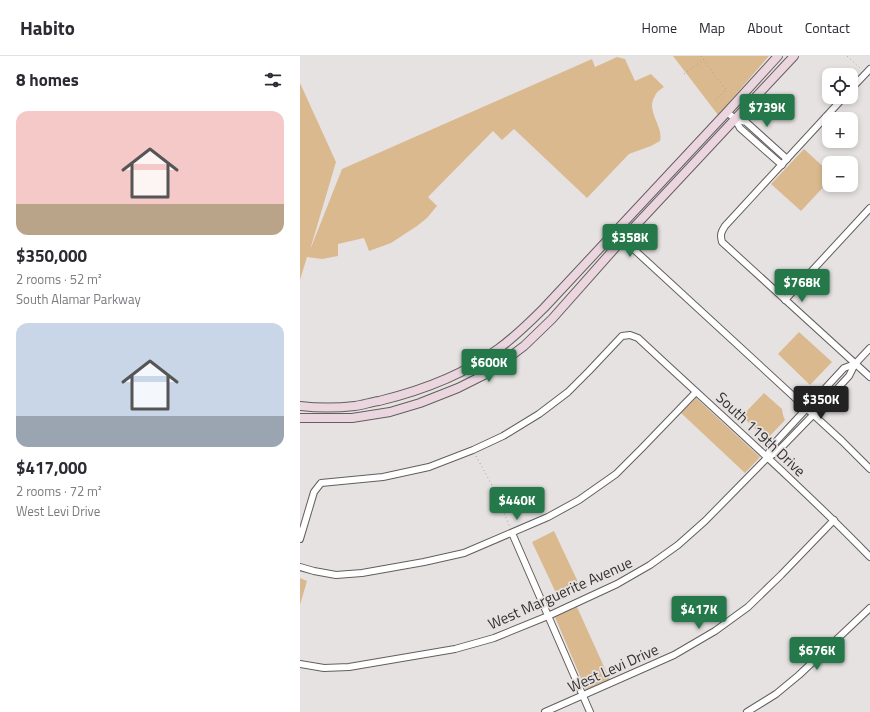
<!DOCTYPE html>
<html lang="en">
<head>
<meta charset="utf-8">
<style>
  :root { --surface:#fff; --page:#f2f2f3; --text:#2b2b33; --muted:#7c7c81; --line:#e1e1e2; --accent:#24784a }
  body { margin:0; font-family:"Titillium Web",sans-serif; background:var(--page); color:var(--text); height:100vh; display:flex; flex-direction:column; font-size:15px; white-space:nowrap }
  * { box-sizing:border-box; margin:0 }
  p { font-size:13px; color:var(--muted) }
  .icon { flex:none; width:22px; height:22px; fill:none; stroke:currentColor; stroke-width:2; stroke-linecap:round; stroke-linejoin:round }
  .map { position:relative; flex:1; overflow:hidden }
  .sheet { display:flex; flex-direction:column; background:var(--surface); width:300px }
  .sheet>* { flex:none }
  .tools { position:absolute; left:522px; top:12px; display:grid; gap:8px }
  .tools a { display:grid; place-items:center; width:36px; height:36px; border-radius:8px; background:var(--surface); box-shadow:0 2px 6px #0003; font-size:20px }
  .price { position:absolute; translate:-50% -34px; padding:0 9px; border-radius:4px; background:var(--accent); color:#fff; font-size:13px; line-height:26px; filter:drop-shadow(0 1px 2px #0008) }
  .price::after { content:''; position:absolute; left:50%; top:24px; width:12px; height:9px; margin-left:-6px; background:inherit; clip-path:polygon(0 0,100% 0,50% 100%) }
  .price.on { background:#222; color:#fff }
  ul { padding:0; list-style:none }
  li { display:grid; align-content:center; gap:8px; height:212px; padding:0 16px }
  li span { display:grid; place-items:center; height:124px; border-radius:12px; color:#555 }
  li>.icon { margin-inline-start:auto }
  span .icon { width:72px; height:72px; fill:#fffc; stroke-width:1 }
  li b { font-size:17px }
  h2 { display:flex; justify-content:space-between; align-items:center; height:48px; padding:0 16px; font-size:17px }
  header { display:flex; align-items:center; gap:24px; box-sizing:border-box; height:56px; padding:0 20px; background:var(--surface); border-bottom:1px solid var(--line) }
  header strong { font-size:19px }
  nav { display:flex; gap:22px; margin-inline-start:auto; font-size:14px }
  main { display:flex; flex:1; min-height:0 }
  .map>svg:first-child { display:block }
  .green { fill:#dab98f }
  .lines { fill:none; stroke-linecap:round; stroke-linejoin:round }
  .street-casing { stroke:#635e5e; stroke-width:8 }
  .secondary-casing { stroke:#635e5e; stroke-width:10 }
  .path { stroke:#a6a2a2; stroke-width:1; stroke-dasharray:1 3; stroke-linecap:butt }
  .street { stroke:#fff; stroke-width:6 }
  .secondary { stroke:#ebd6df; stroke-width:8 }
  .labels { text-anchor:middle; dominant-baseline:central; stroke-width:3.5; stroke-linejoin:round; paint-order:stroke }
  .street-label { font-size:15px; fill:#323030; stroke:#e7e2e2 }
</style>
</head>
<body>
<header>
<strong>Habito</strong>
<nav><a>Home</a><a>Map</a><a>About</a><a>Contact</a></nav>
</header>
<main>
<section class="sheet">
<h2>8 homes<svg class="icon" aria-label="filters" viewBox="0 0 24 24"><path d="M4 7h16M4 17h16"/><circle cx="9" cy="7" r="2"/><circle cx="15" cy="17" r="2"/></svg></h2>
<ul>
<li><span style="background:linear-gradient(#f6c9c9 75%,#b9a48a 0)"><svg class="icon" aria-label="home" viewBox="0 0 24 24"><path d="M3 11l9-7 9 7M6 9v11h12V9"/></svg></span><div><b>$350,000</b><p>2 rooms · 52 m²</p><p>South Alamar Parkway</p></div></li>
<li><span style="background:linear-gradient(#c9d6e8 75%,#9aa5b1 0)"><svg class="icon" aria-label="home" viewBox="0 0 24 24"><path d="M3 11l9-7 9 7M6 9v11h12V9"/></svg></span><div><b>$417,000</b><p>2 rooms · 72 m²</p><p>West Levi Drive</p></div></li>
</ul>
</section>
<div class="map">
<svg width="570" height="656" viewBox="0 0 570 656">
  <rect width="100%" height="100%" fill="#e7e2e2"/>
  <!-- green -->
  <g class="green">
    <path d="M373 0H469L418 59Z"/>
    <path d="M317 1 325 3 335 25 351 18 364 31C361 33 356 36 355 40 345 55 364 70 360 85L351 90 329 98 287 142 214 73 202 84 193 75 128 141 137 150 127 162 117 170 91 187 69 195 64 182 38 188V200L22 203 7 201 0 224V27L36 106 10 194 42 113 292 3 295 11Z"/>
    <path d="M504 93 529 116V125L501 155 471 128Z"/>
    <path d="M499 276 532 306 510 329 478 298Z"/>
    <path d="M464 337 482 353 483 359 485 364 466 384 442 360Z"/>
    <path d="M396 342 460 401 445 417 381 357Z"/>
    <path d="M254 475 278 526 256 537 232 486Z"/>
    <path d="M0 522 7 525 0 549Z"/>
    <path d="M277 551 310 624 286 634 255 561Z"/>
  </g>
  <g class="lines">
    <!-- street casing -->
    <g class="street-casing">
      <g id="street">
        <path d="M551 33 570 13"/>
        <path d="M544 41 425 170C421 176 420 179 422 186L570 321"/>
        <path d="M427 56 435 63 446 66 487 103"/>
        <path d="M435 63 440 72 482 109"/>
        <path d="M315 176 542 385 570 413"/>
        <path d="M485 244 570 152"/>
        <path d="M467 402 471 391 544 312 555 308"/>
        <path d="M212 477 290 656"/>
        <path d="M0 483 14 436 21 427 83 421 129 411 173 394 203 380 239 358 268 336 289 315 322 280 330 279 338 282C416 355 496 425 570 501"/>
        <path d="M0 511 14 515 36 519 62 517 124 506 164 497 248 461 279 444 316 418 342 392 396 336"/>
        <path d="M0 608 24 612 49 611 155 593 194 582 248 560 317 528 350 509 378 489 405 465 467 402 477 396 513 359 549 320 555 308 570 292"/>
        <path d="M245 656 374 599 415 575 448 551 481 519 534 464"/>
        <path d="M447 656 476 638 499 619 570 552"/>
      </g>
    </g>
    <!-- secondary casing -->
    <g class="secondary-casing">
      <g id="secondary">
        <path d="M0 350C17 352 38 352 55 350 63 349 71 346 79 345 120 335 164 319 198 293 215 281 229 267 244 252L427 56 478 0"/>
        <path d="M0 362H52L90 356 120 347 158 332 188 317 224 290 252 263 323 183 494 0"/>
      </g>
    </g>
    <!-- path -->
    <g class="path">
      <path d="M401 0 422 29 426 33 414 46"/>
      <path d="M547 0 561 13"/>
      <path d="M384 18 403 4"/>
      <path d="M176 400 193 431 210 471"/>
    </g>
    <!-- street -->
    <use href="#street" class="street"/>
    <!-- secondary -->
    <use href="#secondary" class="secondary"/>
  </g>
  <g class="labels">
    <!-- street labels -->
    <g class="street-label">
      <text transform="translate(461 378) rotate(43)">South 119th Drive</text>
      <text transform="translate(260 537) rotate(-24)">West Marguerite Avenue</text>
      <text transform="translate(313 612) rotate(-24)">West Levi Drive</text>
    </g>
  </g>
</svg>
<div class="tools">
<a><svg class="icon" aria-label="locate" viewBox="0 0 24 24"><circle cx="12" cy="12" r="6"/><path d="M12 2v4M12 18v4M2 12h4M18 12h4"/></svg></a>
<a>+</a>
<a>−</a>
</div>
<b class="price" style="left:467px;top:72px">$739K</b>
<b class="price" style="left:330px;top:202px">$358K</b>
<b class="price" style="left:502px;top:247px">$768K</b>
<b class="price" style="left:189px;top:327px">$600K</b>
<b class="price on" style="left:521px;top:364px">$350K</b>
<b class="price" style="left:217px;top:465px">$440K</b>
<b class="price" style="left:399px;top:574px">$417K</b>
<b class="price" style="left:517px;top:615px">$676K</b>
</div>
</main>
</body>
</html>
